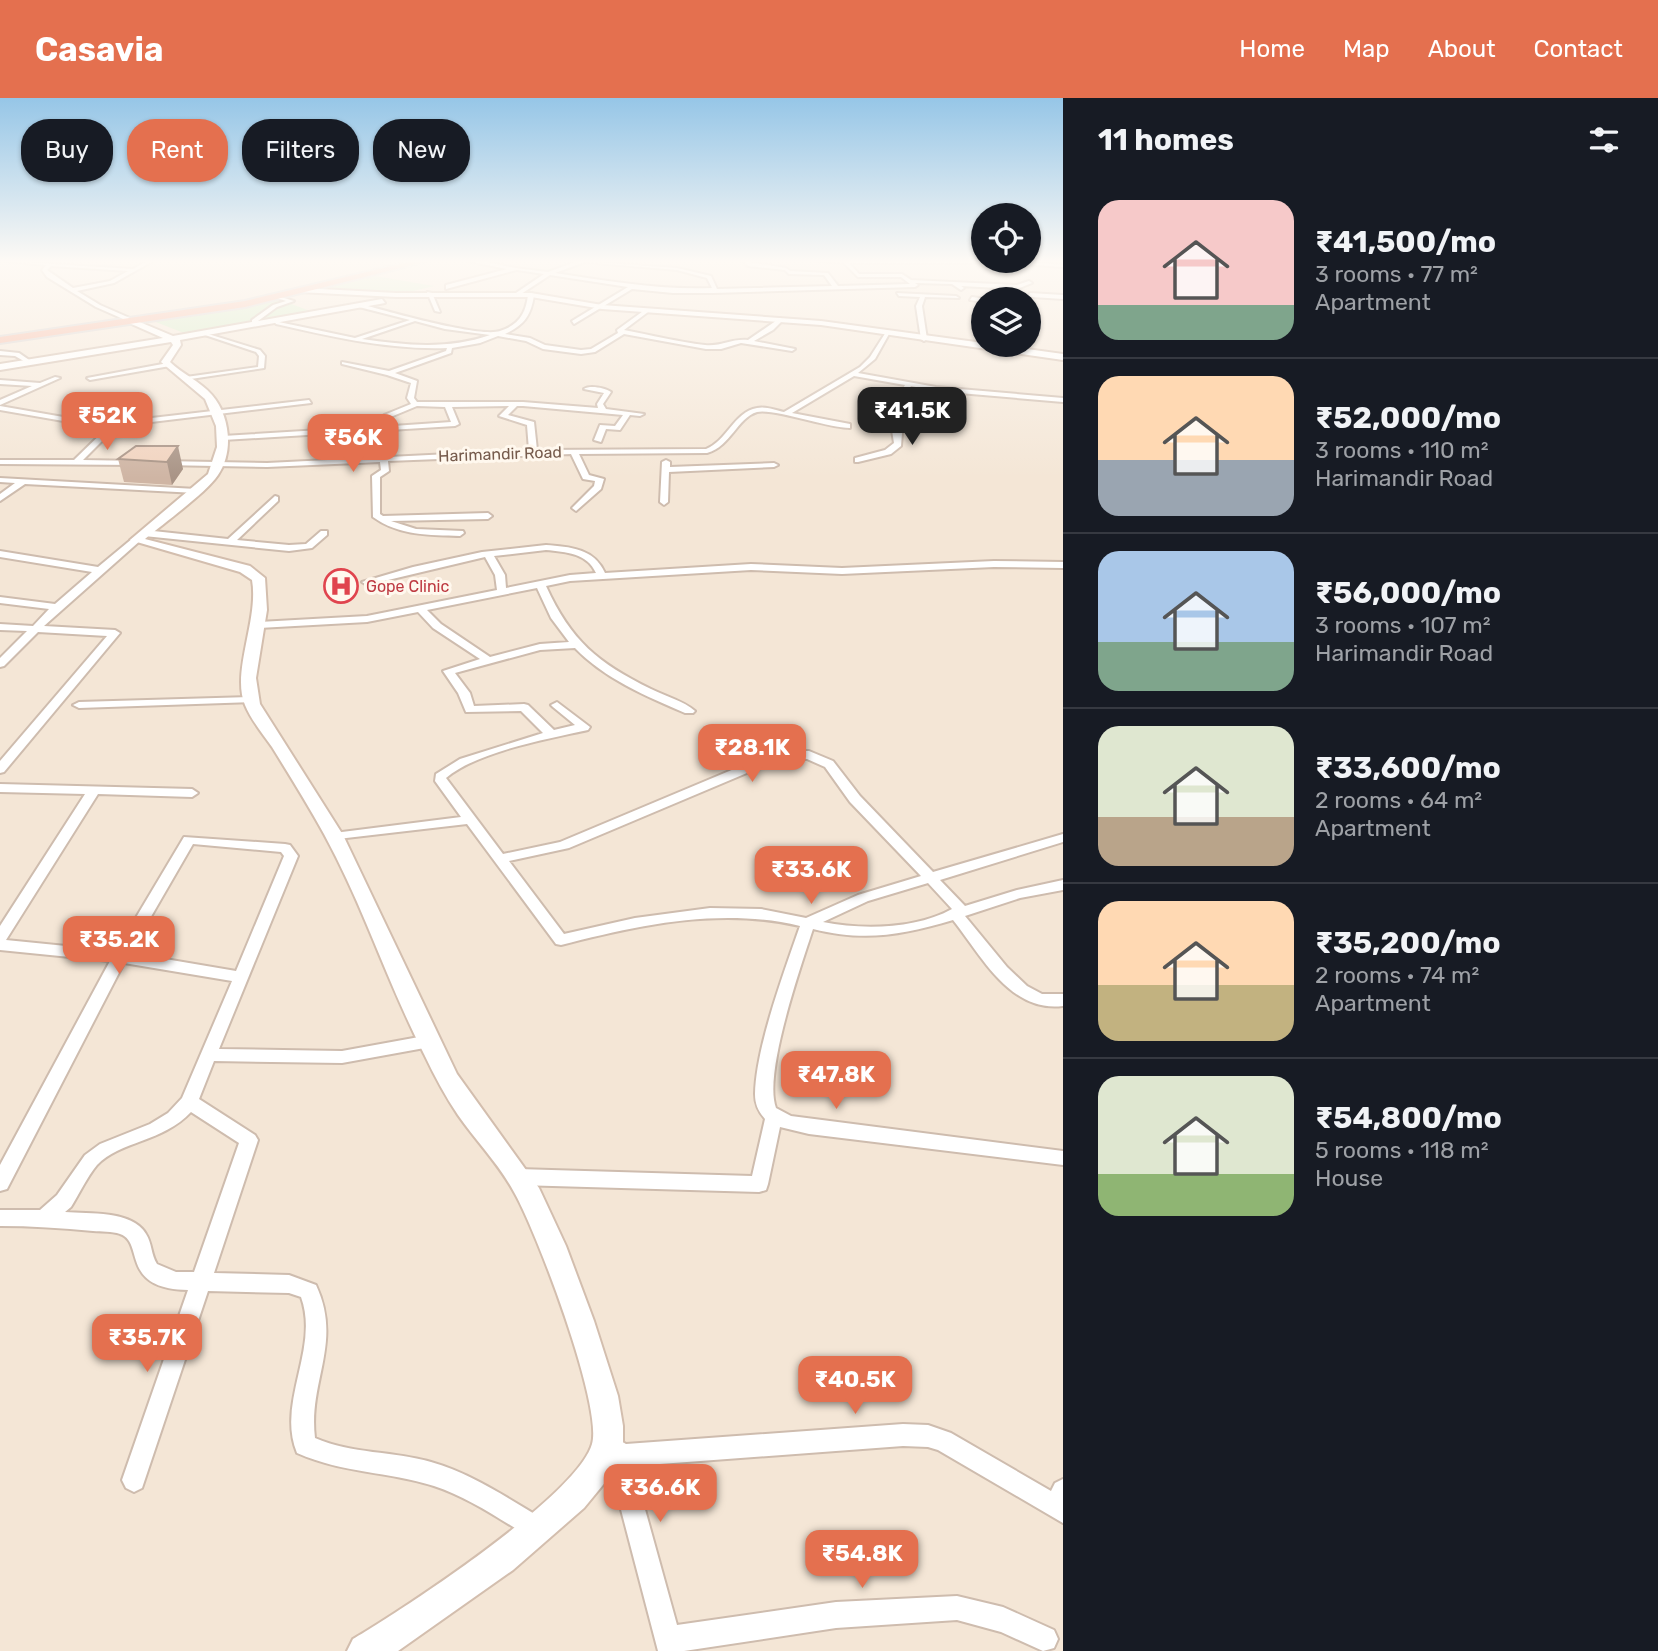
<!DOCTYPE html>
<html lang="en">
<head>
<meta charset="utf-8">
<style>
  :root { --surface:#171b24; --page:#242831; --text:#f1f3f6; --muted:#9ea1a6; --line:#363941; --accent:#e4704f }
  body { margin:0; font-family:Rubik,sans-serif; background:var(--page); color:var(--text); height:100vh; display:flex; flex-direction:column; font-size:26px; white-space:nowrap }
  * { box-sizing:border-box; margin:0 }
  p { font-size:23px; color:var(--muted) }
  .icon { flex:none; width:38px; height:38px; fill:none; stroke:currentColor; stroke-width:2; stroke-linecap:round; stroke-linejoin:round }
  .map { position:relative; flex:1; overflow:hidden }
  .details { display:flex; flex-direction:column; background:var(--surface); width:595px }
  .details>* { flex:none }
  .guide { position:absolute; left:21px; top:21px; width:665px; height:63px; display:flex; gap:14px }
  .tools { position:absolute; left:971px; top:105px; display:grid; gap:14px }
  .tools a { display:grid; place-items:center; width:70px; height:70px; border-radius:50%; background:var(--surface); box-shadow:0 2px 5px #0004; font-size:35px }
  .price { position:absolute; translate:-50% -60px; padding:0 16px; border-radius:14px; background:var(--accent); color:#fff; font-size:23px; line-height:46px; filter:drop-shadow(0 2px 4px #0008) }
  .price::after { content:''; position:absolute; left:50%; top:42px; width:21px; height:16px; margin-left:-10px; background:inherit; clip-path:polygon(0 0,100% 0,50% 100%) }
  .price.selected { background:#222; color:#fff }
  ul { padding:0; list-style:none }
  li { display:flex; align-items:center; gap:21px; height:175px; padding:0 35px }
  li+li { border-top:2px solid var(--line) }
  li span { display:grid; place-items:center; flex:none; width:196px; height:140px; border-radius:21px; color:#555 }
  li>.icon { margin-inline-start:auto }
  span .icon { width:84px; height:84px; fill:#fffc; stroke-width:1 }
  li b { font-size:30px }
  h2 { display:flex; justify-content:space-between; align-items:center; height:84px; padding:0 35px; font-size:30px }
  .chip { padding:0 24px; border-radius:28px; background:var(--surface); box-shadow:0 2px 5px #0004; font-size:24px; line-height:63px }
  .chip.selected { background:var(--accent); color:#fff }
  header { display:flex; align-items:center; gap:42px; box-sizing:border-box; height:98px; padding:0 35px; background:var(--accent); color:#fff }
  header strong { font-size:33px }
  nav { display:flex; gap:38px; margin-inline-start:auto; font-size:24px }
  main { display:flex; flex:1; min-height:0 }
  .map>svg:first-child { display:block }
  .residential { fill:#f4e6d6; fill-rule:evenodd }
  .green { fill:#d5eac6 }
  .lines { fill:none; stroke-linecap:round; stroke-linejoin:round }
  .street-casing { stroke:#cebcae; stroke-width:4 }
  .secondary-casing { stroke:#d3beae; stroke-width:4 }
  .highway-casing { stroke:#d9d1cd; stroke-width:4 }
  .street { fill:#fff; fill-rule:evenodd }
  .secondary { fill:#fff; fill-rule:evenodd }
  .highway { fill:#f5b6a0; fill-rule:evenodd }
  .wall { fill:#cfb5a4 }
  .shaded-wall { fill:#a99486 }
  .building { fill:#f1d3bf; stroke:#a99486; stroke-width:2 }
  .labels { text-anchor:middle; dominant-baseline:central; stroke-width:6; stroke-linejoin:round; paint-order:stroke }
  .far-street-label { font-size:16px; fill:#765b4c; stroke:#fff8ee }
  .far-health-label { font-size:16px; fill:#be3a42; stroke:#fff8ee; text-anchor:start }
</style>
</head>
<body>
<header>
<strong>Casavia</strong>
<nav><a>Home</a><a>Map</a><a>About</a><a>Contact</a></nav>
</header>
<main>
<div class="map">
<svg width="1063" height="1553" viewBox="0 0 1063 1553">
  <rect width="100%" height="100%" fill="#fcf4e8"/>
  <!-- residential -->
  <path class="residential" d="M0 163H1063V1553H0ZM984 201H1029V247H984Z"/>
  <!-- green -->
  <g class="green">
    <path d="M375 178 434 188 401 196 321 192Z"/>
    <path d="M281 202 310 213 184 235 153 223Z"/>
  </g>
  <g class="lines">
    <!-- street casing -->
    <g class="street-casing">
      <g id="street">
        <path d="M4 163 133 171 147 163H153L114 185 77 193 100 207 132 221 130 224 96 209 47 179 42 172 46 167ZM51 168 128 173 110 183 73 190 47 172Z"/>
        <path d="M578 163 677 170 711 178 717 191 832 188 824 177 789 176 785 172 748 168 743 163 786 170 790 173 828 175 838 188 910 186 901 179H858L844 165 817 163H1015L1063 167V169L1010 165H849L859 176H902L911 182 1017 187 1029 183 1032 185 1017 191 961 188 964 190 961 192 952 186 915 185 918 187 915 189 713 195H673L632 191 574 226 572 223 628 189 550 177 518 198 513 197 544 176 517 172 515 170 548 174ZM585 164 677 172 707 180 712 190C658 192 608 183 555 175Z"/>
        <path d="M427 194 432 195 440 214 435 213Z"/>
        <path d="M531 195 534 197C531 218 524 227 505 236L530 240 545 247 581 252 591 251 618 235 617 232 646 211 648 214 624 232C651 237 678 244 705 247 720 249 733 240 748 242L780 220 783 222 773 232 754 243 795 251 792 253 741 245 721 251H706L624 236 595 254 581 256 543 251 526 243 498 238 480 245 452 250 451 255 395 275 417 283 414 300 417 304H523L598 310 597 306 604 295 584 291C590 287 605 290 611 294L603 306 606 311 644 316 640 318 630 317 620 332 606 331 601 344 594 342 600 327 615 328 623 317 523 308H517L508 317 534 324 537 352 706 351C727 343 734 314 757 310 765 308 776 312 784 314L860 269 870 259 886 234 889 236 875 261 858 275 936 289 1063 300V304L936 293 911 288 896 313 902 335 901 348 891 356 858 364H855V360L885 352 894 345 889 313 905 287 854 278 792 315 850 326V330C828 330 773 310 757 314 737 320 731 348 707 355L579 356 589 377 604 381 601 391 576 413 572 410 594 388 595 383 583 381 571 356 388 363 389 373 380 379V416L383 418 488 415 492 418 488 421 391 423 416 431 463 433 464 435 460 438C429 437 399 438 373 419L372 378 381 372 380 364 267 369 162 367 158 365 162 363 267 365 529 352 527 327 499 318 509 308 452 309 459 326 455 328 223 342 219 340 223 338 386 328 384 317 411 306 407 300 411 285 387 277 342 266V264L389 273 446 253 447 250C389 252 333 239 276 226L274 223 355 240 410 222 359 209 361 206C386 213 480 240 500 233 519 227 526 215 528 197ZM415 223 445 231 490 237C448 252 404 247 362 241ZM417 308 445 309 451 324 393 328 391 319 393 318Z"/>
        <path d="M897 195 956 198 959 200 925 199 922 208 927 241 924 243 921 241 916 208 920 199 899 198Z"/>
        <path d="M1030 195 1063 197V201L1032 199 1029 203 1026 201Z"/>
        <path d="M277 198 294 203 277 209 258 223 264 225V227L252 224V222L273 207 286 203 277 200Z"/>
        <path d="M972 199 986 201H984V204L970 202Z"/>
        <path d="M205 235 260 252 265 258 264 270 184 282 186 279 258 269 259 258 256 254 205 237Z"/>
        <path d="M0 253 19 255 32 264 29 266 15 258 0 257Z"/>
        <path d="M168 265 170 268 90 282 87 280Z"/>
        <path d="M55 279 60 280 0 307V302L32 288 0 286V282L40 285Z"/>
        <path d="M309 302 311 305 143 325H120L83 362 142 363 143 365 139 367 0 366V362H74L112 325 69 324 0 312V308L69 320 143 321Z"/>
        <path d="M666 362 670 364V369L774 365 778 367 774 369 669 374 668 404 664 407 660 404 662 364Z"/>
        <path d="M0 380 196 391 200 393 196 395 25 386 0 403V396L15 385 0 384Z"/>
        <path d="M275 398 278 399V403L237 442 289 447 306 446 321 433H327V437L312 450 289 453 144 438 140 435 144 432 228 441Z"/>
        <path d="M133 440 141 442 44 528 115 532 120 535 4 674 0 675V663L107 538 38 534 4 568 0 569V560L27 533 0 532V526L33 528 49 511 0 505V499L55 506 92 474 0 459V453L98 469Z"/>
        <path d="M546 447C570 449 594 450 605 475L751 466 842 470 994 463 1063 464V470L994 469 842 476 751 472 570 483 546 488C571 543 598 565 651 591 665 598 684 603 695 613L693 615H685C646 598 605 581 575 550L540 552 455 575 470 595 474 608 524 606 528 607 554 632 575 627 553 609 551 607 557 604 590 629 588 632C548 641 478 653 446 680L503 756 560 744 746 666 790 653H809L833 663 860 698 933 774 1063 736V744L940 782 965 808 1017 792 1063 782V792L1020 800 965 818 1007 869 1027 888 1042 896H1063V908C1010 915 981 857 953 822 902 837 865 844 813 831 801 868 763 976 776 1010L791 1018 1063 1053V1067L809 1036 780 1029 768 1086 766 1092 759 1094 518 1087 511 1084 509 1079 511 1074 518 1071 752 1078 765 1021C758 1013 755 1006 755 996 756 949 784 874 800 828 720 809 639 827 561 847L556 846 467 726 329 742 327 739 329 736 334 735 461 719 435 683 436 676 460 661 543 635 521 613 466 614 458 595 443 573 480 561 433 530 418 514 367 524 259 530 254 527 259 524 367 518 497 492 495 477 485 459 367 487 362 484 413 469 482 454ZM546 452C566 454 587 455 596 475L570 477 506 490 505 477 494 458ZM537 490 551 520 569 544 540 546 490 559 441 526 427 512ZM791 661H807L825 669 850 704 921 778 858 797 806 820 761 811 710 810 635 820 564 836 509 763 569 750 754 672ZM928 785 952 811C916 831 863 832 823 824L868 803Z"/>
        <path d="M250 599 256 602 254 604 79 610 73 607 79 604Z"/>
        <path d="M0 686 192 691 198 695 192 699 98 696 6 842 116 853 184 739 285 746 290 747 298 758 219 951 342 953 430 937 436 939 438 943 436 947 430 949 342 965 214 963 199 1001 255 1037 258 1042 214 1175 289 1177 316 1187C343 1245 308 1283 315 1340 352 1356 393 1353 431 1364 473 1376 509 1401 546 1423L550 1431 546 1439 538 1443 530 1439C499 1421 468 1399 434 1388 387 1373 345 1376 297 1355 276 1304 320 1251 301 1199L289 1195 208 1193 142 1390 134 1394 126 1390 122 1382 188 1192C119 1191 145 1144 120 1136 112 1133 101 1134 93 1133 62 1130 31 1128 0 1128V1112H40L57 1097 85 1057 100 1046 150 1026 168 1015 182 1000 232 883 124 865 7 1091 0 1093V1067L110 863 0 852V828L85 696 0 694ZM193 746 281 754 284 758 236 873 130 855ZM191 1014 239 1045 194 1174H176L157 1166C151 1157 152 1145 146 1136 132 1112 89 1116 65 1114L71 1109C79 1096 87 1079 97 1067 120 1043 163 1044 191 1014Z"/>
        <path d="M903 1326 928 1327 951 1335 1051 1393 1055 1385 1063 1381V1425L938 1352 928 1349 903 1348 633 1368 677 1527 836 1504 957 1498 1003 1509 1054 1532 1058 1541 1054 1550 1043 1553 1001 1534 957 1522 836 1530 684 1553H658L607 1358 606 1352 609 1344 617 1341 626 1346Z"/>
      </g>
    </g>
    <!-- secondary casing -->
    <g class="secondary-casing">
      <g id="secondary">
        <path d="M467 163H482L520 171 446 191V187L507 171Z"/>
        <path d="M302 190 396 195H531L602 207 821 223 1063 256V262L821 227 602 211 531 199H396L299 194Z"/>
        <path d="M382 201 385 205 180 242 181 247 170 264C182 276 200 283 212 297 230 318 234 354 218 377 206 395 164 425 145 441L250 468 265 480 267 512 256 580 260 606 343 737 457 976 539 1090 566 1148 594 1223 618 1298 623 1328V1348L607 1382 584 1410 513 1472 398 1553H347L353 1541C402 1512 577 1398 592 1346 603 1308 536 1132 514 1094 499 1066 476 1043 458 1017 445 998 434 977 424 956 387 884 363 807 324 736 308 707 290 678 272 649 263 636 251 622 245 607 231 574 259 521 252 482L240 474 130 442 208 376 217 349 216 328 205 301 161 264 173 247 171 244 0 272V266L163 240 127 224 130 220 173 238Z"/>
      </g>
    </g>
    <!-- highway casing -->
    <g class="highway-casing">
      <path id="highway" d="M413 163H428L245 209 0 245V239L245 203Z"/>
    </g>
    <!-- street -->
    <use href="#street" class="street"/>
    <!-- secondary -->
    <use href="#secondary" class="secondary"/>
    <!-- highway -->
    <use href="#highway" class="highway"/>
  </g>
  <!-- wall -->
  <path class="wall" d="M136 348 183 371 172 387 124 384 118 361Z"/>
  <!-- shaded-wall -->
  <path class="shaded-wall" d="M178 348 183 371 172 387 167 364Z"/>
  <!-- building -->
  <path class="building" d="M136 348H178L167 364 118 361Z"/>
  <!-- sky -->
  <linearGradient id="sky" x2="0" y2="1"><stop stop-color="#96c6e7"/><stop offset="0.43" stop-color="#fefaf5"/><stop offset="1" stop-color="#fefaf5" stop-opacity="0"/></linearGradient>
  <rect width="1063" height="380" fill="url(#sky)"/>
  <!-- icons -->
  <defs>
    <g id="hospital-ring" transform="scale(1.75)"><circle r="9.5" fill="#fff8ee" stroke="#e0444e" stroke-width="1.5"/><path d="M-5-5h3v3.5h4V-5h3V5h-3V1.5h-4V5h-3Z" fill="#e0444e"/></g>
  </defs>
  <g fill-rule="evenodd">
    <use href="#hospital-ring" x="341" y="488"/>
  </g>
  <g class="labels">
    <!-- far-street labels -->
    <g class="far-street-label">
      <text transform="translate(500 356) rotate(-2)">Harimandir Road</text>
    </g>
    <!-- far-health labels -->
    <g class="far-health-label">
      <text x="366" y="488">Gope Clinic</text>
    </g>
  </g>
</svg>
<div class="tools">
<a><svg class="icon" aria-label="locate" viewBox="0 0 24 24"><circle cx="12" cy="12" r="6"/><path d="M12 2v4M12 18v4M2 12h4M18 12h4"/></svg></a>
<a><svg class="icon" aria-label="layers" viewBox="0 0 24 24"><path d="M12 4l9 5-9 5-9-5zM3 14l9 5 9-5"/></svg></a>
</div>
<b class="price selected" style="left:912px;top:349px">₹41.5K</b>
<b class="price" style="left:107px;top:354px">₹52K</b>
<b class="price" style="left:353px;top:376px">₹56K</b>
<b class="price" style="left:752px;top:686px">₹28.1K</b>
<b class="price" style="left:811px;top:808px">₹33.6K</b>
<b class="price" style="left:119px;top:878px">₹35.2K</b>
<b class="price" style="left:836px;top:1013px">₹47.8K</b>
<b class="price" style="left:147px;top:1276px">₹35.7K</b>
<b class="price" style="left:855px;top:1318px">₹40.5K</b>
<b class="price" style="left:660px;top:1426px">₹36.6K</b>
<b class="price" style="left:862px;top:1492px">₹54.8K</b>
<div class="guide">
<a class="chip">Buy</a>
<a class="chip selected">Rent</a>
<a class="chip">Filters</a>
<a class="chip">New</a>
</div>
</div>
<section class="details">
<h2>11 homes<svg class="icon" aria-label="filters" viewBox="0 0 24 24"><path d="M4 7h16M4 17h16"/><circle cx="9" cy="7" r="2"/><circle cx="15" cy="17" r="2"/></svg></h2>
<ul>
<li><span style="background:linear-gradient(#f6c9c9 75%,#7fa58c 0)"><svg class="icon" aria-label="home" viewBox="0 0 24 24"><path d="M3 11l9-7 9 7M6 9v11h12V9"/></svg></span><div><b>₹41,500/mo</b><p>3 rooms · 77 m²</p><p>Apartment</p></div></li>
<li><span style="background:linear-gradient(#ffd9b3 60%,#9aa5b1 0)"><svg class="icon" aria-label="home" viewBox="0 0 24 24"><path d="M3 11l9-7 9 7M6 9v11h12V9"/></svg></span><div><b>₹52,000/mo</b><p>3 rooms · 110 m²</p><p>Harimandir Road</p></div></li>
<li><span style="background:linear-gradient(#a9c7e8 65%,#7fa58c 0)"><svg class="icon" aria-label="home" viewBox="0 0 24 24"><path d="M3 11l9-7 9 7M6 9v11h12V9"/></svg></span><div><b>₹56,000/mo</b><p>3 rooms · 107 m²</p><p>Harimandir Road</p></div></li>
<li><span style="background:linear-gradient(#dfe7d0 65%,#b9a48a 0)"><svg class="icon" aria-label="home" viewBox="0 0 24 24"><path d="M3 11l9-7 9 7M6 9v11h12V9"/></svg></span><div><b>₹33,600/mo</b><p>2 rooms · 64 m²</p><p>Apartment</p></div></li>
<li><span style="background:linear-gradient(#ffd9b3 60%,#c2b280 0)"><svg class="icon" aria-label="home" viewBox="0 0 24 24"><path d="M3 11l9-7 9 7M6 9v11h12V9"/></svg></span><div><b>₹35,200/mo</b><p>2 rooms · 74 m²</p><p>Apartment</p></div></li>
<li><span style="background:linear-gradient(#dfe7d0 70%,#8fb573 0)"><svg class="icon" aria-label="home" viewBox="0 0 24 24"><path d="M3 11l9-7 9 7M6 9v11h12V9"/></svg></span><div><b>₹54,800/mo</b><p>5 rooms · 118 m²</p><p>House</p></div></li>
</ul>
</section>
</main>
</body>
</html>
